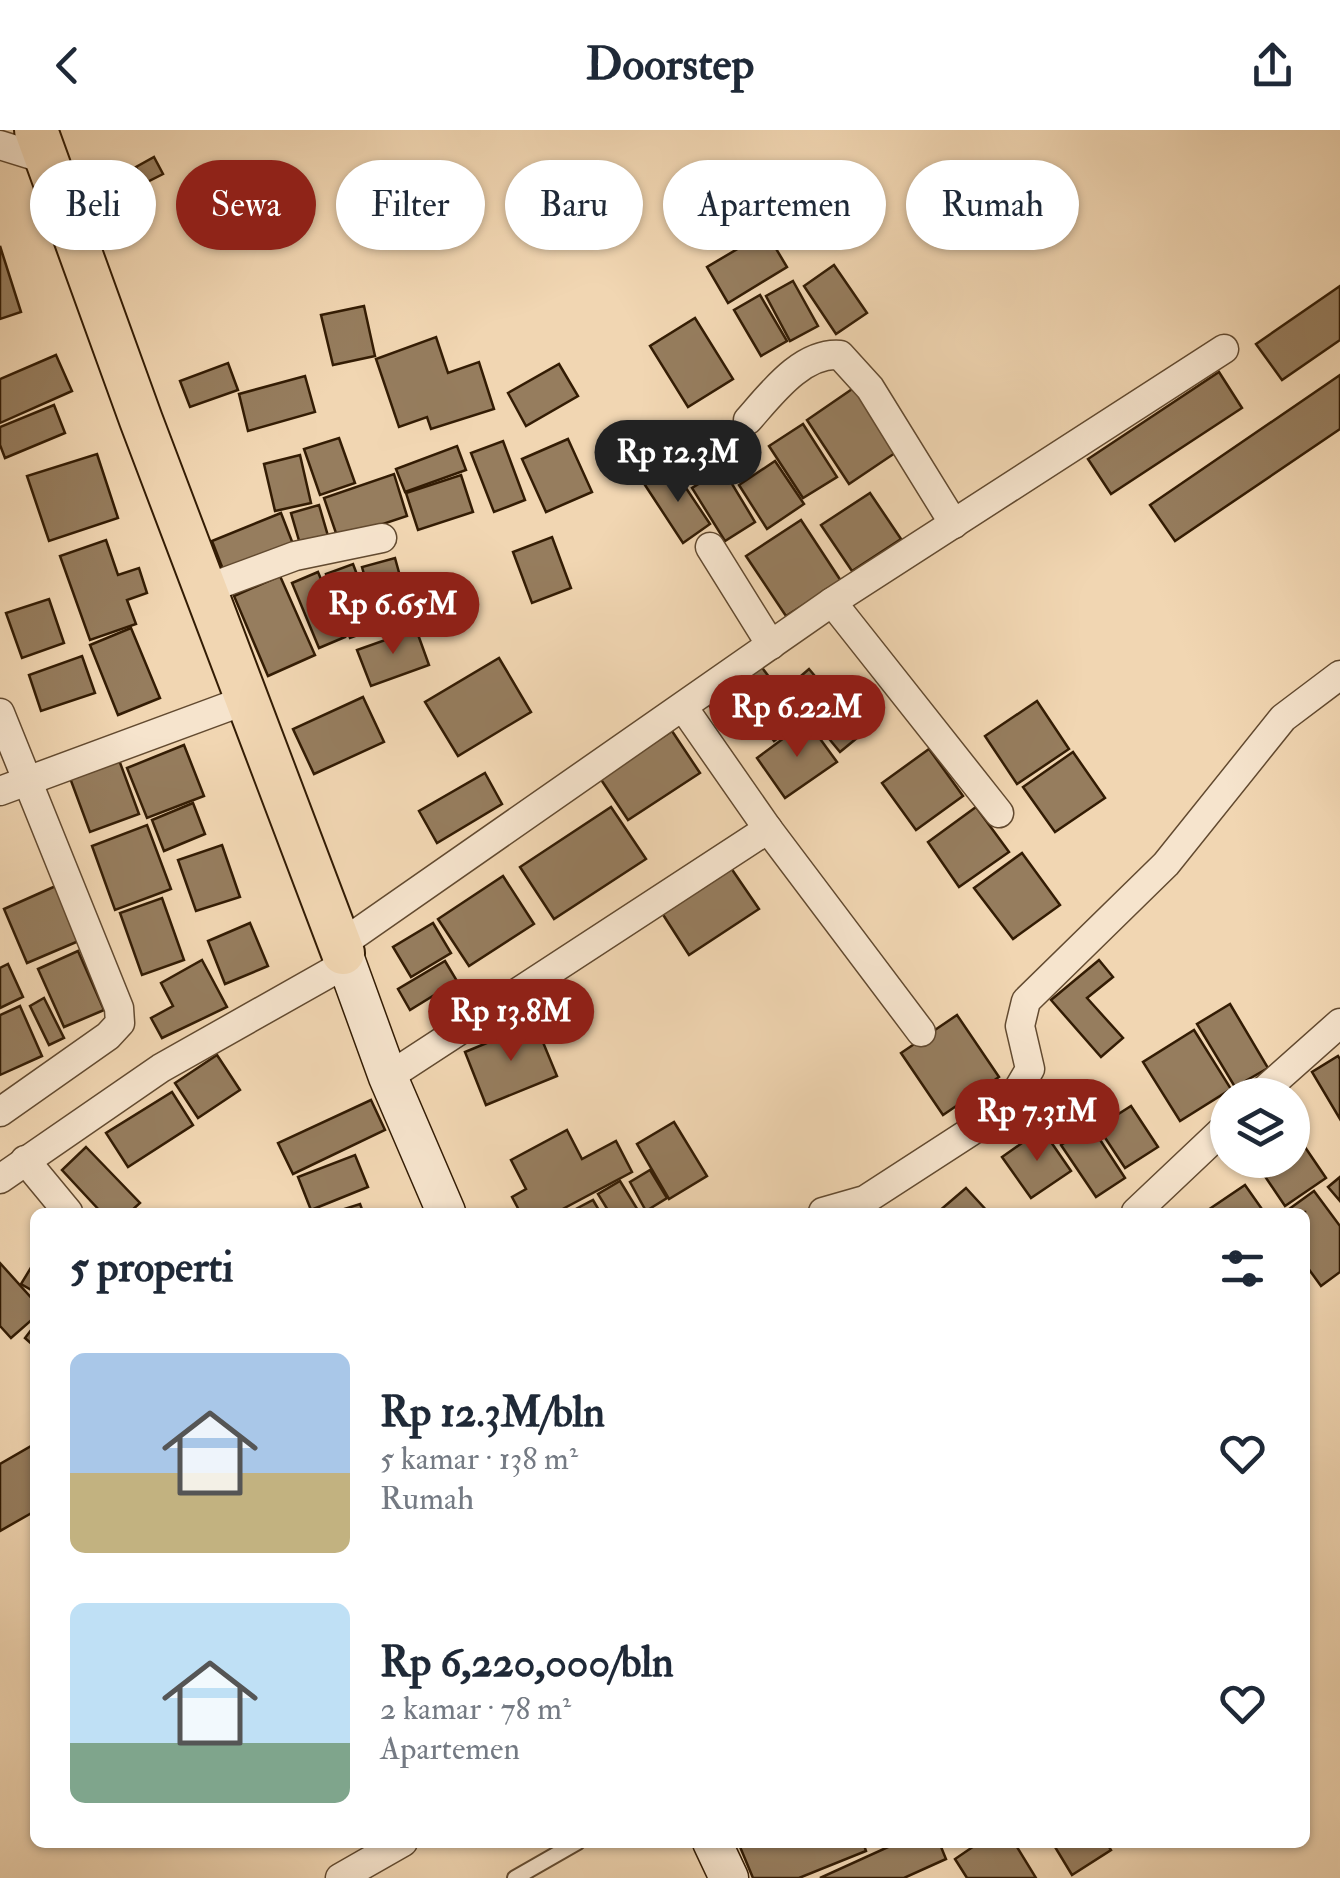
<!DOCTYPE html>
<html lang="id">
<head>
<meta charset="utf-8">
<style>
  :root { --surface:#fff; --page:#f6f6f7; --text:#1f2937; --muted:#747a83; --accent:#8f2418 }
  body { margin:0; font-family:"IM FELL Double Pica",serif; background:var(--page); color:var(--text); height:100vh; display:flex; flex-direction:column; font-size:38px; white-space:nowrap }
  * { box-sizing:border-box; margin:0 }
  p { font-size:32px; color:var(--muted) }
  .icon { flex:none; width:55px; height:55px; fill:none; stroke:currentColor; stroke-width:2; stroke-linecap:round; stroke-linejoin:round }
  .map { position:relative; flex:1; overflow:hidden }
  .panel { position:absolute; left:30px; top:1078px; width:1280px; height:640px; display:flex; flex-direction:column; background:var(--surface); border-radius:15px; box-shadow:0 2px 8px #0004 }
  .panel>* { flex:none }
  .banner { position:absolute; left:30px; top:30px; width:1280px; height:90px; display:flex; gap:20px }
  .buttons { position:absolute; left:1210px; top:948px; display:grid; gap:20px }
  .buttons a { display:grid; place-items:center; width:100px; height:100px; border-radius:50%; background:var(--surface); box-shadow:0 2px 8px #0004; font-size:50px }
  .price { position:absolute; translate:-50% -85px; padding:0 22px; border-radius:35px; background:var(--accent); color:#fff; font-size:32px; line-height:65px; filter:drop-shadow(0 2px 5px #0008) }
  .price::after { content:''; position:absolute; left:50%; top:60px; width:30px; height:22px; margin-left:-15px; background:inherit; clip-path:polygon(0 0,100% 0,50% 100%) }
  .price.on { background:#222; color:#fff }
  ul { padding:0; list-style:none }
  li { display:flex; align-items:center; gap:30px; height:250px; padding:0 40px }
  li span { display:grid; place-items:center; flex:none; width:280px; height:200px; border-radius:15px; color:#555 }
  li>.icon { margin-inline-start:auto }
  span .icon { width:120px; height:120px; fill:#fffc; stroke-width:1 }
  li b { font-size:42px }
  h2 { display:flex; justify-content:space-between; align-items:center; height:120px; padding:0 40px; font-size:42px }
  .pill { padding:0 35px; border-radius:45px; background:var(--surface); box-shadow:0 2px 8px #0004; font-size:35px; line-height:90px }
  .pill.on { background:var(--accent); color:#fff }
  header { display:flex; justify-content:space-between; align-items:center; height:130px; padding:0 40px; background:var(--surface); font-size:45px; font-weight:800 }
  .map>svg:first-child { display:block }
  .building { fill:#967d5e; stroke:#331c04; stroke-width:2.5 }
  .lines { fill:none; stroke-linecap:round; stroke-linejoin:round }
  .lane-casing { stroke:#624a30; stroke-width:18 }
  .street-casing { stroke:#624a30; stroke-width:31 }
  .secondary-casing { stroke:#331c04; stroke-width:41 }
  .primary-casing { stroke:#331c04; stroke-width:46 }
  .lane { stroke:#f6e4cd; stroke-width:14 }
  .street { stroke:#f6e4cd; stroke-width:28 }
  .secondary { stroke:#f6e4cd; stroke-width:38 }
  .primary { stroke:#f1d6b2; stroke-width:42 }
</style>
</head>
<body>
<header><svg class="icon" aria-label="back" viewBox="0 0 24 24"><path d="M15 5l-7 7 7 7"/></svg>Doorstep<svg class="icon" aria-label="share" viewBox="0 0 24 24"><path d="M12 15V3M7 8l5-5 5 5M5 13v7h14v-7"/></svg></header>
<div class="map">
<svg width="1340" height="1748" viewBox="0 0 1340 1748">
  <rect width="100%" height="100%" fill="#f1d6b2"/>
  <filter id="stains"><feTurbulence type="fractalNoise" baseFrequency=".002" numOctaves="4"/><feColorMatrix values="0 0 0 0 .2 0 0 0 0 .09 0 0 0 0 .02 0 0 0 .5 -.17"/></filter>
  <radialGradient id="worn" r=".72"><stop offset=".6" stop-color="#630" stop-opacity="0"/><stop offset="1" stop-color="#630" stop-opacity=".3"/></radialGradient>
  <!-- building -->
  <g class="building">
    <path d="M154 27 163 44 145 53 136 37Z"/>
    <path d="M766 102 787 137 728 173 707 137Z"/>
    <path d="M0 116 21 182 0 189Z"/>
    <path d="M834 135 867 183 836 204 804 156Z"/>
    <path d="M793 151 818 196 790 211 766 166Z"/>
    <path d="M1340 156V210L1282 250 1256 214Z"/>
    <path d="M760 165 787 211 761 226 734 180Z"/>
    <path d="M364 176 375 226 333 235 321 185Z"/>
    <path d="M695 188 733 249 688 277 650 216Z"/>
    <path d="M436 207 448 243 479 232 494 279 431 299 427 287 399 297 376 229Z"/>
    <path d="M56 225 72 261 0 293V249Z"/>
    <path d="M228 233 238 260 190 277 180 251Z"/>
    <path d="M559 234 578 266 526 296 508 263Z"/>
    <path d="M1219 242 1242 278 1111 364 1088 329Z"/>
    <path d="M1340 245V299L1175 411 1150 375Z"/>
    <path d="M305 246 315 282 248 301 239 264Z"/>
    <path d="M858 255 901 319 849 354 807 290Z"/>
    <path d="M54 275 65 303 5 328 0 315V297Z"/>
    <path d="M803 294 837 347 803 368 769 316Z"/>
    <path d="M339 308 355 353 320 365 304 319Z"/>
    <path d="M568 309 592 362 546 382 522 329Z"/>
    <path d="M503 311 525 370 494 382 471 323Z"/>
    <path d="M457 316 466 340 405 362 396 339Z"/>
    <path d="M97 324 118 388 49 411 27 346Z"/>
    <path d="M300 325 311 373 275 381 264 334Z"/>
    <path d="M775 331 804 374 767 399 739 355Z"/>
    <path d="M672 337 710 394 683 413 645 355Z"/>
    <path d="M723 339 755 392 725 411 692 358Z"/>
    <path d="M394 344 407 386 338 409 324 368Z"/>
    <path d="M461 345 473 382 418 400 406 363Z"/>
    <path d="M870 363 901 409 852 441 821 395Z"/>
    <path d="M319 375 328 406 300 414 291 383Z"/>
    <path d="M281 383 293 414 224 442 212 411Z"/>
    <path d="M801 390 841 451 786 486 746 426Z"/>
    <path d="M552 407 571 458 532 473 513 422Z"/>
    <path d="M106 410 118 445 139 438 147 463 127 470 136 494 90 510 60 426Z"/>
    <path d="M395 428 411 486 378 494 362 437Z"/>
    <path d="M353 434 377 498 350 508 326 444Z"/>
    <path d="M318 442 345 507 319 518 292 453Z"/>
    <path d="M280 446 315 525 268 546 234 466Z"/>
    <path d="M49 469 64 513 22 528 6 483Z"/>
    <path d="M131 498 160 568 118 585 90 515Z"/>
    <path d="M416 499 429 535 371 556 357 520Z"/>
    <path d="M82 526 95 563 41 581 29 545Z"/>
    <path d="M499 528 531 582 458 626 425 572Z"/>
    <path d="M760 535 782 564 730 603 708 574Z"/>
    <path d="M809 539 863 603 840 622 787 558Z"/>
    <path d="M784 566 802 591 774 611 756 587Z"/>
    <path d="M363 567 384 612 314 644 293 599Z"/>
    <path d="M1037 571 1069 619 1017 654 985 606Z"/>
    <path d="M807 591 837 632 785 668 757 628Z"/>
    <path d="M672 601 700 643 628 690 600 648Z"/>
    <path d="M184 615 204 666 147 688 127 638Z"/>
    <path d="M929 619 963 666 916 700 882 653Z"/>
    <path d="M1073 622 1105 668 1055 702 1023 657Z"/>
    <path d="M119 630 139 684 90 702 70 648Z"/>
    <path d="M485 643 502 674 437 713 419 681Z"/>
    <path d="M193 673 205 704 164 721 152 690Z"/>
    <path d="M611 677 646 729 554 789 520 737Z"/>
    <path d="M976 677 1009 722 959 757 928 712Z"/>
    <path d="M147 695 171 759 115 780 92 716Z"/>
    <path d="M222 715 240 767 196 781 178 730Z"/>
    <path d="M1022 723 1060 775 1013 809 974 758Z"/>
    <path d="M731 738 759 779 689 825 662 783Z"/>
    <path d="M503 746 534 794 469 836 438 789Z"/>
    <path d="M58 755 81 810 27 833 4 779Z"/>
    <path d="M162 768 184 830 142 845 120 783Z"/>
    <path d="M250 793 268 836 225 854 208 811Z"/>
    <path d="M433 793 451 823 411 847 393 817Z"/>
    <path d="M78 821 104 880 64 897 38 839Z"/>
    <path d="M202 830 227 877 162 908 151 888 173 876 161 853Z"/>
    <path d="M1099 830 1113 847 1087 868 1123 908 1101 927 1051 870Z"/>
    <path d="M445 831 457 851 410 880 398 859Z"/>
    <path d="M8 834 23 867 0 878V838Z"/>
    <path d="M44 868 64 908 49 915 30 876Z"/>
    <path d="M1230 874 1268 938 1235 957 1197 894Z"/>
    <path d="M20 876 42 926 0 945V885Z"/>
    <path d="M957 885 999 947 943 985 901 923Z"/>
    <path d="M535 893 557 946 486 975 465 922Z"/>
    <path d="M1194 900 1231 959 1180 991 1143 932Z"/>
    <path d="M217 925 240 960 198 988 175 953Z"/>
    <path d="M1338 926 1340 929V989L1312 942Z"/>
    <path d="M172 962 193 995 128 1037 106 1003Z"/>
    <path d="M371 970 385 1000 293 1044 278 1013Z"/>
    <path d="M1131 976 1158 1017 1125 1038 1098 997Z"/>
    <path d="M674 992 707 1046 669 1069 637 1014Z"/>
    <path d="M1091 996 1125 1048 1096 1067 1061 1015Z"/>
    <path d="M1292 998 1326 1048 1285 1076 1254 1030H1292Z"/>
    <path d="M1042 999 1071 1041 1031 1068 1002 1027Z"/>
    <path d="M567 1000 582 1029 616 1011 632 1042 557 1082H520L512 1067 526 1059 511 1030Z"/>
    <path d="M86 1017 140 1073 130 1082H101L62 1040Z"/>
    <path d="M355 1025 368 1057 311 1080 298 1047Z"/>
    <path d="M650 1040 667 1068 646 1081 630 1052Z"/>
    <path d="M1340 1047V1071L1328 1057Z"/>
    <path d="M620 1051 639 1082H609L598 1064Z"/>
    <path d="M1245 1055 1264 1082H1205Z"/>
    <path d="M966 1058 988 1082H938Z"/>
    <path d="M1314 1061 1340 1096V1142L1321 1156 1305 1134V1082H1285Z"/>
    <path d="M593 1070 600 1082H570Z"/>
    <path d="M360 1074 363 1082H335Z"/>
    <path d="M35 1131V1162L21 1154Z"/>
    <path d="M0 1133 35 1172V1187L11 1208 0 1196Z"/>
    <path d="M35 1195V1217L25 1208Z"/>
    <path d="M33 1315 35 1381 0 1401V1334Z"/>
    <path d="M738 1712H863L866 1721 799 1748H753Z"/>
    <path d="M899 1712H939L946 1729 904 1748H820Z"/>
    <path d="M980 1712H1014L1036 1748H967L955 1729Z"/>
    <path d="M1052 1712H1106L1111 1720 1072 1745Z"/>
  </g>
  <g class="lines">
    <!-- lane casing -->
    <g class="lane-casing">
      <path id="lane" d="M515 1748 578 1712"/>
    </g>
    <!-- street casing -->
    <g class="street-casing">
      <g id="street">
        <path d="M0 15 48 30"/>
        <path d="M748 290C771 264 802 222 840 225L870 258 954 394"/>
        <path d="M710 417 771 515"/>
        <path d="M206 459 295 426 382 408"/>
        <path d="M832 472 999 683"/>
        <path d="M683 577 768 699 921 902"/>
        <path d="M0 583 119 878 120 893 108 906 0 982"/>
        <path d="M0 661 249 569"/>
        <path d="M340 815 832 472 1224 219"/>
        <path d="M388 947 768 699"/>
        <path d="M1259 965 1340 893"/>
        <path d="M25 1030 68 1082"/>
        <path d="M0 1049 161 938 347 833"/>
        <path d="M823 1082 865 1070 1007 978 1030 939 1020 896 1026 871 1166 734 1283 588 1340 545"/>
        <path d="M1136 1082 1228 995"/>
        <path d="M340 1748 403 1712"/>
      </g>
    </g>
    <!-- secondary casing -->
    <g class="secondary-casing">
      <g id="secondary">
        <path d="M343 823 388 947 446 1082"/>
        <path d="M712 1712 729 1748"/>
      </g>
    </g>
    <!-- primary casing -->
    <g class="primary-casing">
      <path id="primary" d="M36 0 141 290 343 823"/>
    </g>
    <!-- lane -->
    <use href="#lane" class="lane"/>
    <!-- street -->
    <use href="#street" class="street"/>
    <!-- secondary -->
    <use href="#secondary" class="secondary"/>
    <!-- primary -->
    <use href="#primary" class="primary"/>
  </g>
  <rect width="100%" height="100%" filter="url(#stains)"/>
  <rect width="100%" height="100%" fill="url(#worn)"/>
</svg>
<div class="buttons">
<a><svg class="icon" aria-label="layers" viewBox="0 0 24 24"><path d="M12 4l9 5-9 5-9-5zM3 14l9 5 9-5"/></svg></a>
</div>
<b class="price on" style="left:678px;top:375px">Rp 12.3M</b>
<b class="price" style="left:393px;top:527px">Rp 6.65M</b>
<b class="price" style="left:797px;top:630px">Rp 6.22M</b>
<b class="price" style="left:511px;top:934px">Rp 13.8M</b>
<b class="price" style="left:1037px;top:1034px">Rp 7.31M</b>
<div class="banner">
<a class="pill">Beli</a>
<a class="pill on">Sewa</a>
<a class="pill">Filter</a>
<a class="pill">Baru</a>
<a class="pill">Apartemen</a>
<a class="pill">Rumah</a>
</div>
<section class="panel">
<h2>5 properti<svg class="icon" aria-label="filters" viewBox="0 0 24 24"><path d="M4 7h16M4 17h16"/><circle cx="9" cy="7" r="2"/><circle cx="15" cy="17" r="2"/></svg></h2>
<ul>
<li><span style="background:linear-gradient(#a9c7e8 60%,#c2b280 0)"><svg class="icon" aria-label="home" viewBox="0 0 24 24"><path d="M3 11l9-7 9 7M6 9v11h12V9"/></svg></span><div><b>Rp 12.3M/bln</b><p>5 kamar · 138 m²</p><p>Rumah</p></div><svg class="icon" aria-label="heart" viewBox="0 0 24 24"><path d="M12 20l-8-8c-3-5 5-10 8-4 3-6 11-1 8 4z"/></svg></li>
<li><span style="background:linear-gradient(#bfe0f5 70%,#7fa58c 0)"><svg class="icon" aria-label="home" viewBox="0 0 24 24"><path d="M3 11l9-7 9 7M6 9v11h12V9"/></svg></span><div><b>Rp 6,220,000/bln</b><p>2 kamar · 78 m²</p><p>Apartemen</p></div><svg class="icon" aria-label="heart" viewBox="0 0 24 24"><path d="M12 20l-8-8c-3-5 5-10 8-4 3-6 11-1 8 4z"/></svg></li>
</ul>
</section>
</div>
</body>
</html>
